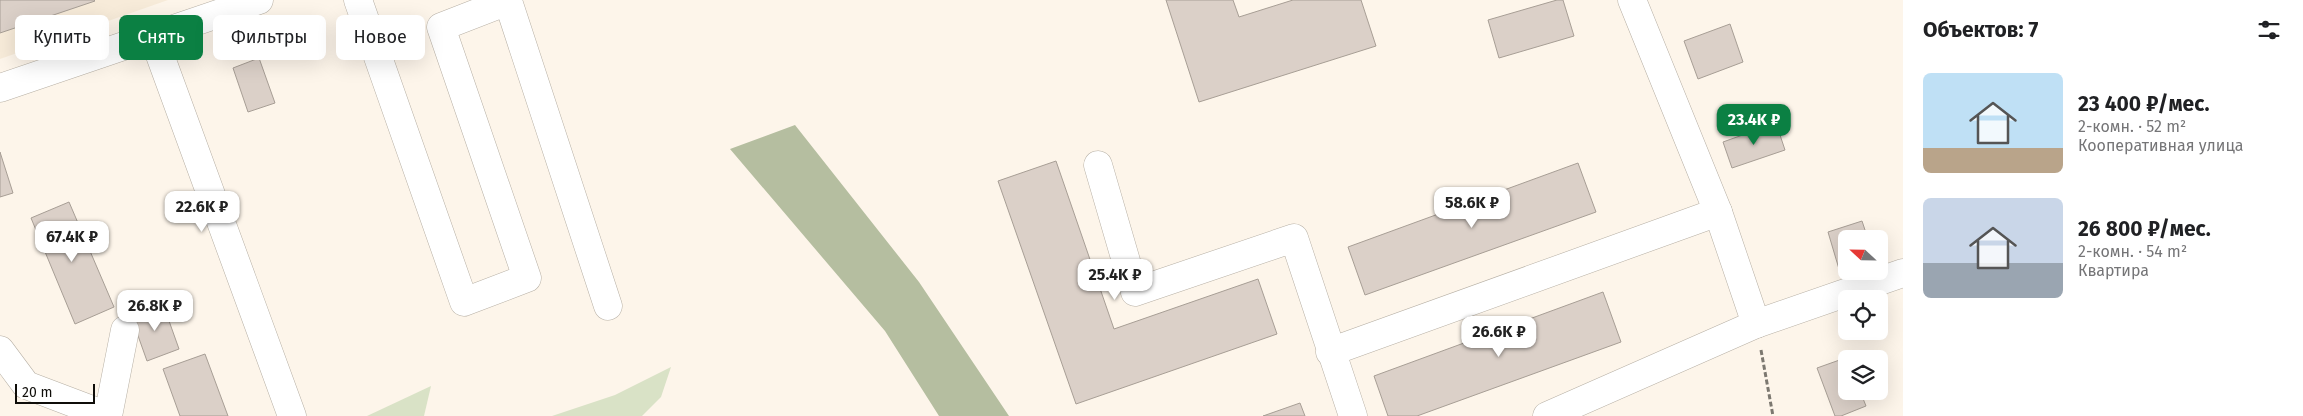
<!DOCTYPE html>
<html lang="ru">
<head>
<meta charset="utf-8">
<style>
  :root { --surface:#fff; --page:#f6f6f6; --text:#202124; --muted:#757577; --accent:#0b8043 }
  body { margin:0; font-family:"Fira Sans",sans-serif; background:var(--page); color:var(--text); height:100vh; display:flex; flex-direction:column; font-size:19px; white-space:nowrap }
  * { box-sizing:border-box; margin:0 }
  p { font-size:16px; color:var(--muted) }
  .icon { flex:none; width:28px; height:28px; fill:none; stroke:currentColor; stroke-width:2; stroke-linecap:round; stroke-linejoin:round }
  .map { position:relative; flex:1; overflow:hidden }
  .sheet { display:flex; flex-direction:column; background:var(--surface); width:400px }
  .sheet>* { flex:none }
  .top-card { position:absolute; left:15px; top:15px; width:475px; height:45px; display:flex; gap:10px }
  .needle { width:32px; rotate:292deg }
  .controls { position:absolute; left:1838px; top:230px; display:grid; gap:10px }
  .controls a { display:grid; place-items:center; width:50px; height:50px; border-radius:8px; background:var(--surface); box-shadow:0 5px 20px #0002; font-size:25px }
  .scale { position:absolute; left:15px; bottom:12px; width:80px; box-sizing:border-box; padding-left:5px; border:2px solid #0f0d09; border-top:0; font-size:14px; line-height:18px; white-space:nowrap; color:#0f0d09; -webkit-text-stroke:4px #fff; paint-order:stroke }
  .price { position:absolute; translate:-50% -42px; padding:0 11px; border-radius:10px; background:#fff; color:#222; font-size:16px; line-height:32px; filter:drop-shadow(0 1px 2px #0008) }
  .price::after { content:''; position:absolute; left:50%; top:30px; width:15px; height:11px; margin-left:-8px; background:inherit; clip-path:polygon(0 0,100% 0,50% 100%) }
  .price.selected { background:var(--accent); color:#fff }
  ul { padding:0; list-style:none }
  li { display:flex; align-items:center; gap:15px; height:125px; padding:0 20px }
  li span { display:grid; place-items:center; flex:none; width:140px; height:100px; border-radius:8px; color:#555 }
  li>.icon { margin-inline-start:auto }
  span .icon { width:60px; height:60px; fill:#fffc; stroke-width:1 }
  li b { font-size:21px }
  h2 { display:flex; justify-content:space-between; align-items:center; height:60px; padding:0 20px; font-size:21px }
  .tag { padding:0 18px; border-radius:8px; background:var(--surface); box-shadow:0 5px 20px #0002; font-size:18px; line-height:45px }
  .tag.selected { background:var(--accent); color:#fff }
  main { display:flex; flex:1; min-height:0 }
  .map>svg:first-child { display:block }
  .built { fill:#f7ebd9 }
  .green { fill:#d9e2c6 }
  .forest { fill:#b5bea0 }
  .building { fill:#dbd0c8; stroke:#a79e95 }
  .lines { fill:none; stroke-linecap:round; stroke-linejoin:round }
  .minor-casing { stroke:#b6afa4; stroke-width:29 }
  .major-casing { stroke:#b6afa4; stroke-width:29 }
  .path { stroke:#7c7870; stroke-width:3; stroke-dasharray:5 2.5; stroke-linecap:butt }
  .minor { stroke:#fff; stroke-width:28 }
  .major { stroke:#fff; stroke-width:28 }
</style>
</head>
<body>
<main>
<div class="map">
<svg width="1903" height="416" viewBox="0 0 1903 416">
  <rect width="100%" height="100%" fill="#fdf5ea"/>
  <!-- built -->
  <path class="built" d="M0 0H168L0 59Z"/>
  <!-- green -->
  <g class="green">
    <path d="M671 367 661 397 642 416H552L615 395Z"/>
    <path d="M431 386 424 416H367Z"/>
  </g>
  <!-- forest -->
  <path class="forest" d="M795 125 919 282 1009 416H939L885 331 730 149Z"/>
  <!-- building -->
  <g class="building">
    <path d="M0 0H94L95 1 0 33Z"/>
    <path d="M1166 0H1233L1239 17 1293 0H1361L1376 46 1199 102Z"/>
    <path d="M1557 0H1563L1574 36 1499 58 1488 20Z"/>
    <path d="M1730 24 1743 62 1698 79 1684 41Z"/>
    <path d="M259 58 275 103 248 112 233 68Z"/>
    <path d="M1776 123 1785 150 1732 168 1723 142Z"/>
    <path d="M0 152 13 193 0 197Z"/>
    <path d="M1056 161 1114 329 1258 279 1277 334 1076 404 998 181Z"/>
    <path d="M1578 163 1596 212 1365 295 1348 247Z"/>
    <path d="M69 202 114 307 75 324 31 218Z"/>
    <path d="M1862 221 1868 239H1846V267L1839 269 1828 232Z"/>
    <path d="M1603 292 1621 342 1417 416H1388L1374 376Z"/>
    <path d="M163 304 179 349 147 361 131 316Z"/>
    <path d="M205 354 228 416H180L163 369Z"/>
    <path d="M1848 357 1846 391H1860L1866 406 1841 416H1835L1817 368Z"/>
    <path d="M1300 403 1305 416H1263Z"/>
  </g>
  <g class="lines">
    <!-- minor casing -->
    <g class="minor-casing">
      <g id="minor">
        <path d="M358 0 464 302 527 278 441 27 508 1 608 306"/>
        <path d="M1632 0 1718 212 1756 324"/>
        <path d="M153 36 292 416"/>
        <path d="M1098 165 1135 292 1294 238 1353 416"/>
        <path d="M0 350 26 385 108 416"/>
        <path d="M1330 352 1718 212"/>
        <path d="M108 416 125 330"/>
        <path d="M1547 416 1756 324 1903 273"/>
      </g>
    </g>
    <!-- major casing -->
    <g class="major-casing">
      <path id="major" d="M0 88 259 0"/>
    </g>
    <!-- path -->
    <path class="path" d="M1761 350 1773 416"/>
    <!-- minor -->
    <use href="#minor" class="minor"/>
    <!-- major -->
    <use href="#major" class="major"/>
  </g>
</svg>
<div class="controls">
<a><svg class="needle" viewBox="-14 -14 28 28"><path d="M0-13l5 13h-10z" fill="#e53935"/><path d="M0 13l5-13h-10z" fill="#757577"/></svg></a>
<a><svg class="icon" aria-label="locate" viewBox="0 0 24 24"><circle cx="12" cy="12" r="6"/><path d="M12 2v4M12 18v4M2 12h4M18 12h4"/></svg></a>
<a><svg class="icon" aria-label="layers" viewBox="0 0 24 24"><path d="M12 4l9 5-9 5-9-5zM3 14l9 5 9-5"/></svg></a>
</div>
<div class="scale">20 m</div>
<b class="price selected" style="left:1754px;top:146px">23.4K ₽</b>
<b class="price" style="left:1472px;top:229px">58.6K ₽</b>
<b class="price" style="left:202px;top:233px">22.6K ₽</b>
<b class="price" style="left:72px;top:263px">67.4K ₽</b>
<b class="price" style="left:1115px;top:301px">25.4K ₽</b>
<b class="price" style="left:155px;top:332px">26.8K ₽</b>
<b class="price" style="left:1499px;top:358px">26.6K ₽</b>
<div class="top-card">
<a class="tag">Купить</a>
<a class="tag selected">Снять</a>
<a class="tag">Фильтры</a>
<a class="tag">Новое</a>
</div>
</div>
<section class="sheet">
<h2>Объектов: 7<svg class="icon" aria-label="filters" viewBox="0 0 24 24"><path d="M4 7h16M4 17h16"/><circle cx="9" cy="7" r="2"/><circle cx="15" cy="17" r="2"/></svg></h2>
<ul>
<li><span style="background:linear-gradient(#bfe0f5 75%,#b9a48a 0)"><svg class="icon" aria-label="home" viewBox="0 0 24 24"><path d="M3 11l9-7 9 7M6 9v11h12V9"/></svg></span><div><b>23 400 ₽/мес.</b><p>2-комн. · 52 m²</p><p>Кооперативная улица</p></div></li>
<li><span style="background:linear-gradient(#c9d6e8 65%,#9aa5b1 0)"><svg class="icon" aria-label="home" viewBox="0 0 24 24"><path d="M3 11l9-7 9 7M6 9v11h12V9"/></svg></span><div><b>26 800 ₽/мес.</b><p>2-комн. · 54 m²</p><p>Квартира</p></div></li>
</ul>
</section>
</main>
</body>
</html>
